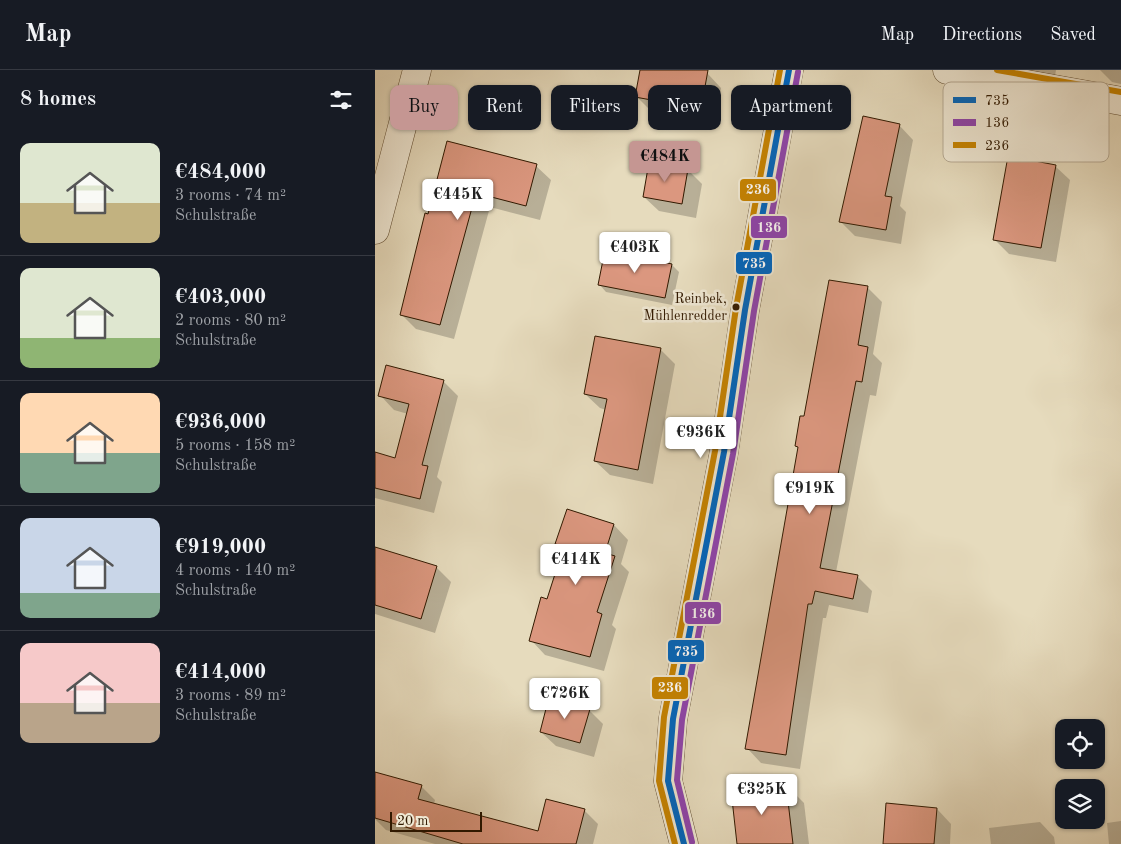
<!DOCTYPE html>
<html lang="en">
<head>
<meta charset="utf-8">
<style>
  :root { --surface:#171b24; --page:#20242c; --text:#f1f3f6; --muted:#9ea1a6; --line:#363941; --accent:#c59692 }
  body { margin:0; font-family:"Old Standard TT",serif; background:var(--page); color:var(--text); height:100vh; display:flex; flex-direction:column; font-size:19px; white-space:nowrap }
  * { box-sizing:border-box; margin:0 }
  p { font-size:16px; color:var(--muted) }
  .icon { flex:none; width:28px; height:28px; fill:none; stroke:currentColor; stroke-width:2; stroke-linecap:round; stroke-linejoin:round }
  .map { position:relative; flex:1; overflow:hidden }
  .drawer { display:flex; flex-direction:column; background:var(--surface); width:375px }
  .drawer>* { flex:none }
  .top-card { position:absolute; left:15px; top:15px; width:475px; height:45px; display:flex; gap:10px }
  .fabs { position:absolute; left:680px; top:649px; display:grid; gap:10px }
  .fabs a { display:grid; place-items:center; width:50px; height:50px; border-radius:10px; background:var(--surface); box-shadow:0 1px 4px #0004; font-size:25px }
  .scale { position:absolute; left:15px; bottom:12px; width:92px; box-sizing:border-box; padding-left:5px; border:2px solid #311900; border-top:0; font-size:14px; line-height:18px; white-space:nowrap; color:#311900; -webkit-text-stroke:4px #efe8d4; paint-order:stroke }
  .price { position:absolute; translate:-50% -42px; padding:0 11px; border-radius:5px; background:#fff; color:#222; font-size:16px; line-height:32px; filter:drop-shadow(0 1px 2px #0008) }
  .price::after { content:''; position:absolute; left:50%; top:30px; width:15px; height:11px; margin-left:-8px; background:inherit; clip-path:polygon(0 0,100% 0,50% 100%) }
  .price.on { background:var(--accent); color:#111 }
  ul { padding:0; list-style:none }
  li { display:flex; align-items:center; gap:15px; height:125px; padding:0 20px }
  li+li { border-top:1px solid var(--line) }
  li span { display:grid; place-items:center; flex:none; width:140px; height:100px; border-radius:10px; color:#555 }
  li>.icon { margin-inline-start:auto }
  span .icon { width:60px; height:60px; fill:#fffc; stroke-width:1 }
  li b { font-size:21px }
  h2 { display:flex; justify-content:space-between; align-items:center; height:60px; padding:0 20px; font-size:21px }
  .pill { padding:0 18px; border-radius:10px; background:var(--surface); box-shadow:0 1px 4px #0004; font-size:18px; line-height:45px }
  .pill.on { background:var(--accent); color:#111 }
  header { display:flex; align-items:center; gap:30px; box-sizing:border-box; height:70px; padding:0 25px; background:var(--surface); border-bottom:1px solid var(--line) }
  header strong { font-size:24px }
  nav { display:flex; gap:28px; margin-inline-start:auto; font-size:18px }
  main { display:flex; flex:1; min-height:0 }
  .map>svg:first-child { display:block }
  .shadow { fill:#0003 }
  .building { fill:#db977f; stroke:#311900 }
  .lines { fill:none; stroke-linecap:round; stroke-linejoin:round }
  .minor-casing { stroke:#5e4a2f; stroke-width:29 }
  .minor { stroke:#efe8d4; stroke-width:28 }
  .bus-1-casing { stroke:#efe8d4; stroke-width:10 }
  .bus-2-casing { stroke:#efe8d4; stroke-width:10 }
  .bus-3-casing { stroke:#efe8d4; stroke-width:10 }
  .bus-1 { stroke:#0065bd; stroke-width:6 }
  .bus-2 { stroke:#8e44ad; stroke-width:6 }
  .bus-3 { stroke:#c68300; stroke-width:6 }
  .bus-dot { fill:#311900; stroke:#efe8d4; stroke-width:2 }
  .labels { text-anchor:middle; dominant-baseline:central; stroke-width:5; stroke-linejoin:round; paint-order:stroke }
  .bus-label { font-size:14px; fill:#311900; stroke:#efe8d4; text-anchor:end }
  .key { fill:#efe8d4; stroke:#b6aa94; stroke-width:1 }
  .key-label { font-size:14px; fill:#311900 }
  .line-badge { stroke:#efe8d4; stroke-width:2 }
  .badge-label { font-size:14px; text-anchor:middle; font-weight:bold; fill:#fff }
</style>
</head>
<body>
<header>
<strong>Map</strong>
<nav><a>Map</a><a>Directions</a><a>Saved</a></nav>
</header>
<main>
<section class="drawer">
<h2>8 homes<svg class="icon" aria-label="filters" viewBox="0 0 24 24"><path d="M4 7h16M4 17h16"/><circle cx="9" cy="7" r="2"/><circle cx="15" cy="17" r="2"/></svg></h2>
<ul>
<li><span style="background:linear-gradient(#dfe7d0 60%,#c2b280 0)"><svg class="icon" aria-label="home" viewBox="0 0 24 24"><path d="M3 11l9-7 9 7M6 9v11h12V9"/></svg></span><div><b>€484,000</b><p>3 rooms · 74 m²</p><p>Schulstraße</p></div></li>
<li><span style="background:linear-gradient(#dfe7d0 70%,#8fb573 0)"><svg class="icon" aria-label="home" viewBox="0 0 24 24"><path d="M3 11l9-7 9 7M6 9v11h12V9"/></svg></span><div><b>€403,000</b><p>2 rooms · 80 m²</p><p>Schulstraße</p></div></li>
<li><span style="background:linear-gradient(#ffd9b3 60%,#7fa58c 0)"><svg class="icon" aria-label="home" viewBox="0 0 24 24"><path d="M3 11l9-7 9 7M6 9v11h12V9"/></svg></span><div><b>€936,000</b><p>5 rooms · 158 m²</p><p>Schulstraße</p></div></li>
<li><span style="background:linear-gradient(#c9d6e8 75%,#7fa58c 0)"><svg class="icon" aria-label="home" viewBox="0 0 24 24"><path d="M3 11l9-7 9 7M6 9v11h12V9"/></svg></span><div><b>€919,000</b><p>4 rooms · 140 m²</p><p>Schulstraße</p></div></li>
<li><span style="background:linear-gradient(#f6c9c9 60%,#b9a48a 0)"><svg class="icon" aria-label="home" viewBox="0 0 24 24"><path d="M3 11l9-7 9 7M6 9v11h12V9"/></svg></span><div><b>€414,000</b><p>3 rooms · 89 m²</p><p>Schulstraße</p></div></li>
</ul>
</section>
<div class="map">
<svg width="746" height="774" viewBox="0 0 746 774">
  <rect width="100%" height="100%" fill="#e6dbbd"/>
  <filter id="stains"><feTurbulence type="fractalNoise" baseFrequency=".004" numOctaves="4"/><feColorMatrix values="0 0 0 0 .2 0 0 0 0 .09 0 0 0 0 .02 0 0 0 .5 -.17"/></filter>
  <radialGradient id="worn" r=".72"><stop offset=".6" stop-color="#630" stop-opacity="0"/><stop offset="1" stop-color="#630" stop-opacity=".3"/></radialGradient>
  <!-- shadow -->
  <g class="shadow">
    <path d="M266 0H314L332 3 346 18 340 53 276 41 261 26Z"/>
    <path d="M645 0H681L680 6Z"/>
    <path d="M725 0H746V14L737 12Z"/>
    <path d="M524 55 538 70 525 136 531 142 526 174 480 166 466 152Z"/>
    <path d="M73 72 161 96 176 110 165 150 115 137 79 269 41 259 26 244Z"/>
    <path d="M680 96 695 110 681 192 634 184 619 169Z"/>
    <path d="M313 100 327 114 321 148 284 141 269 127Z"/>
    <path d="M297 195 304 202 297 235 231 222 224 214Z"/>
    <path d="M493 218 507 232 498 284 507 293 501 326 495 325 461 502 482 506 497 521 493 543 454 535 451 548H448L425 699 386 693 372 678 424 379 421 376 430 348Z"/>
    <path d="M285 279 300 294 278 414 235 405 220 391 231 340 225 338 210 324Z"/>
    <path d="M68 311 83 326 62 407 67 412 59 443 0 428V384L21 389 33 344 19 340 5 325Z"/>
    <path d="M193 440 239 455 253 470 246 494 254 502 237 555 241 559 229 601 170 585 156 570 173 530 189 480 182 473Z"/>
    <path d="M0 478 61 497 76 512 60 563 0 544Z"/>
    <path d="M214 640 228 654 219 687 181 676 166 662Z"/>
    <path d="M0 703 46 716 60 730 59 734 164 762 209 740 223 754 218 774H60L11 760 0 749Z"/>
    <path d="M411 715 429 733 434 774H363Z"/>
    <path d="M562 739 576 754 575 774H509Z"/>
    <path d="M746 751V774H734L732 753Z"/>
    <path d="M665 752 679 767 680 774H616L614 758Z"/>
  </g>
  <!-- building -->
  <g class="building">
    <path d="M265 0H333L326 39 260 27Z"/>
    <path d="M488 46 525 54 510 126 517 127 511 160 464 152Z"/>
    <path d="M72 71 162 94 151 136 101 123 65 255 25 245 50 143 53 144Z"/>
    <path d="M633 86 681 95 666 178 618 170Z"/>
    <path d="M274 92 313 99 307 134 268 127Z"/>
    <path d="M230 180 297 194 290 228 223 215Z"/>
    <path d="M454 210 493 216 483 275 493 277 487 312 481 311 445 498 483 505 478 529 440 521 437 534H433L411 685 370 679 423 377 420 376 425 346H429Z"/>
    <path d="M220 266 286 278 263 400 219 391 232 329 209 324Z"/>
    <path d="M11 295 69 310 47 395 53 396 45 429 0 418V382L20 388 34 334 3 326Z"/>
    <path d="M192 439 239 454 230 483 240 486 222 542 227 544 215 587 154 571 166 527 172 529 189 476 180 474Z"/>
    <path d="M0 477 62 496 46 549 0 535Z"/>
    <path d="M174 627 215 639 205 673 165 662Z"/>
    <path d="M0 702 47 715 43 729 163 761 171 729 210 739 201 774H88L0 748Z"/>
    <path d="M411 714 418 774H362L356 720Z"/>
    <path d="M511 733 562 738 559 774H508Z"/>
  </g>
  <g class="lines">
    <!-- minor casing -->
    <g class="minor-casing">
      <g id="minor">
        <path d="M572 0 746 31"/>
        <path d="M0 160 42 0"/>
        <path d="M309 774 293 711 298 649 349 382 370 240 414 0"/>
      </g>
    </g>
    <!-- minor -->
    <use href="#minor" class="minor"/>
    <!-- bus-1 casing -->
    <g class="bus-1-casing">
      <path id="bus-1" d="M309 774 293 711 298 649 349 382 370 240 414 0"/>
    </g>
    <!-- bus-2 casing -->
    <g class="bus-2-casing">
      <path id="bus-2" d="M317 772 302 710 307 650 358 384 379 241 423 2"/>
    </g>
    <!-- bus-3 casing -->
    <g class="bus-3-casing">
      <g id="bus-3">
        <path d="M622 0 746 22"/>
        <path d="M300 774 284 711 289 647 340 381 361 238 405 0"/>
      </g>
    </g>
    <!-- bus-1 -->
    <use href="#bus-1" class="bus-1"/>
    <!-- bus-2 -->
    <use href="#bus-2" class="bus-2"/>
    <!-- bus-3 -->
    <use href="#bus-3" class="bus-3"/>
  </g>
  <!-- markers -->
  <circle class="bus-dot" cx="361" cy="237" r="4.5"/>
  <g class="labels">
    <!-- bus labels -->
    <g class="bus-label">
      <text x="352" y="229">Reinbek,<tspan x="352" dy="17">Mühlenredder</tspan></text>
    </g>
  </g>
  <!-- legend -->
  <rect x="568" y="12" width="166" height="80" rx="8" class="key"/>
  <rect x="578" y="27" width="23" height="6" fill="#0065bd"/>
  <rect x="578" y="49" width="23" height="7" fill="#8e44ad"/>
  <rect x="578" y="72" width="23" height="6" fill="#c68300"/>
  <g class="key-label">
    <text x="610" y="35">735</text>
    <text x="610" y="57">136</text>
    <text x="610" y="80">236</text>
  </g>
  <g class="line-badge">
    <rect x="364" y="108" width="38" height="24" rx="5" fill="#c68300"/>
    <rect x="375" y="145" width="38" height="24" rx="5" fill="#8e44ad"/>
    <rect x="360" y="181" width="38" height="24" rx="5" fill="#0065bd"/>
    <rect x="309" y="531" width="38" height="24" rx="5" fill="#8e44ad"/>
    <rect x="292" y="569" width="38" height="24" rx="5" fill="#0065bd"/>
    <rect x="276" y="606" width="38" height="24" rx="5" fill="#c68300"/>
  </g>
  <g class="badge-label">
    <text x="383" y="124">236</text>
    <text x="394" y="162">136</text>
    <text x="379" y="198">735</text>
    <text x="328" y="548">136</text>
    <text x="311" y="586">735</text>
    <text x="295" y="622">236</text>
  </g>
  <rect width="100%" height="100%" filter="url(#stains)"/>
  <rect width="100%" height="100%" fill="url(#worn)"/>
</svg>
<div class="fabs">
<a><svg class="icon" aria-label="locate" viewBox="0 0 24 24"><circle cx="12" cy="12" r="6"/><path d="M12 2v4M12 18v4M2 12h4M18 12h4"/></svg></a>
<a><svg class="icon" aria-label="layers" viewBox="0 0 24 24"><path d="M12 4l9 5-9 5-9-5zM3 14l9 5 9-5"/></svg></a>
</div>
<div class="scale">20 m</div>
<b class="price on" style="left:290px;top:113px">€484K</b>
<b class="price" style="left:83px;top:151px">€445K</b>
<b class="price" style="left:260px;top:204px">€403K</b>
<b class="price" style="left:326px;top:389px">€936K</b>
<b class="price" style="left:435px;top:445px">€919K</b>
<b class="price" style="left:201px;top:516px">€414K</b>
<b class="price" style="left:190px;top:650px">€726K</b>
<b class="price" style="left:387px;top:746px">€325K</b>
<div class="top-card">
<a class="pill on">Buy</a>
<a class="pill">Rent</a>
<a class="pill">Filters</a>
<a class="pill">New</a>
<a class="pill">Apartment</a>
</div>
</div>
</main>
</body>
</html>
